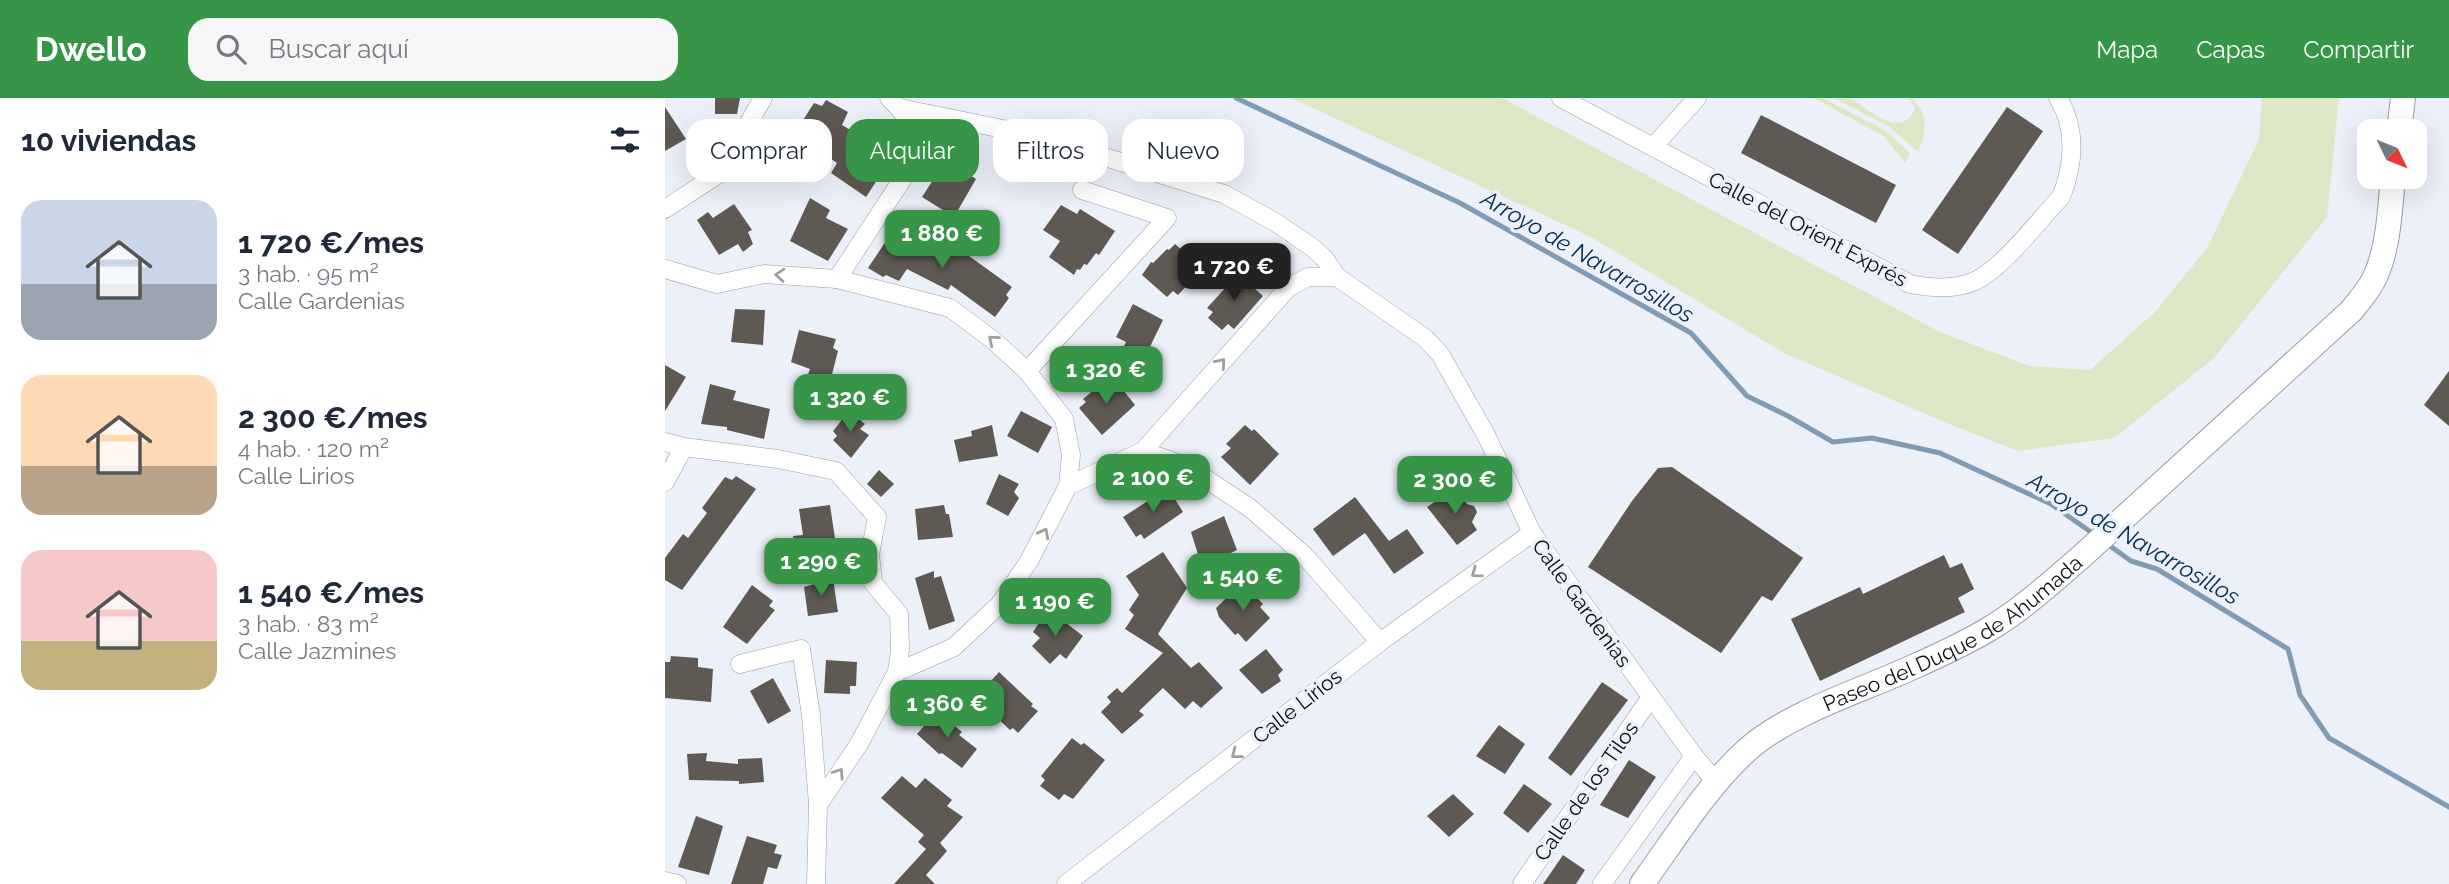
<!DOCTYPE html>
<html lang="es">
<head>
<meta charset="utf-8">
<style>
  :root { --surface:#fff; --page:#f6f6f7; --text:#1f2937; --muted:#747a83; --accent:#379547 }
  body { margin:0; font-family:Raleway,sans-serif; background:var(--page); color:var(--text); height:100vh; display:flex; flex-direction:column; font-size:26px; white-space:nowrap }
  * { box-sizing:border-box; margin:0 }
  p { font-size:23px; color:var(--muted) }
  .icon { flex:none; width:38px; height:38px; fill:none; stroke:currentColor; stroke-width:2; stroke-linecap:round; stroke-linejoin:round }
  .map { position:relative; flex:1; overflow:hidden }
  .sheet { display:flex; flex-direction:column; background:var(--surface); width:665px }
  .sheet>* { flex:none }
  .hud { position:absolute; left:21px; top:21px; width:665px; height:63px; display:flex; gap:14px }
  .needle { width:46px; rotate:133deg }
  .tools { position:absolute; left:1692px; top:21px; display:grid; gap:14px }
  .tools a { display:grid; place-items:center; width:70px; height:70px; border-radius:14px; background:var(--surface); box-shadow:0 7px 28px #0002; font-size:35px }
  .price { position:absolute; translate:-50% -60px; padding:0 16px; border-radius:14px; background:var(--accent); color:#fff; font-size:23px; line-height:46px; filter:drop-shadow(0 2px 4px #0008) }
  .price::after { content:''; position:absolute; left:50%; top:42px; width:21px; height:16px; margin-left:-10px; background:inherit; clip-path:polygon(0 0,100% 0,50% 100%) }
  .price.selected { background:#222; color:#fff }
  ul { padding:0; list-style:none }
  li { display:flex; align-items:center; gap:21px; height:175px; padding:0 21px }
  li span { display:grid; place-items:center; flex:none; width:196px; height:140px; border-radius:21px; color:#555 }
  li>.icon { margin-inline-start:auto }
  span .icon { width:84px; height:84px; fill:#fffc; stroke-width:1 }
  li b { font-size:30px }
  h2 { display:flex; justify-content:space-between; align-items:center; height:84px; padding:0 21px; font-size:30px }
  .pill { padding:0 24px; border-radius:21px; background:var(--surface); box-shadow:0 7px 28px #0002; font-size:24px; line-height:63px }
  .pill.selected { background:var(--accent); color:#fff }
  header { display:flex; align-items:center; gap:42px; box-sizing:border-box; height:98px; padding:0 35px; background:var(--accent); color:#fff }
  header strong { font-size:33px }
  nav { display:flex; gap:38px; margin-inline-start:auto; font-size:24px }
  .search { width:490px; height:63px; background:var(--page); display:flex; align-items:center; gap:18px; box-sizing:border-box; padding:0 24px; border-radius:21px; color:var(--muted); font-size:26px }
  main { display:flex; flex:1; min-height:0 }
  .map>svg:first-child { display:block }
  .green { fill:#dce7c5 }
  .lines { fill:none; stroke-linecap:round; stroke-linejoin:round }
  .stream { stroke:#7f9cb4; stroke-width:5 }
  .building { fill:#5f5953 }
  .street-casing { stroke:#999da5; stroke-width:19 }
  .secondary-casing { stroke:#999da5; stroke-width:26 }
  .street { stroke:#fff; stroke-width:18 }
  .secondary { stroke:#fff; stroke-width:24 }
  .oneway { stroke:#9f9fa0 }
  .labels { text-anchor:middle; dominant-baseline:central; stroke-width:7; stroke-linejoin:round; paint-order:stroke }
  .street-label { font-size:21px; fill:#0e0f12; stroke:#ecf0f8 }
  .water-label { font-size:23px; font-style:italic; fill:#003152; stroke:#ecf0f8 }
</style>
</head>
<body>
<header>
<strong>Dwello</strong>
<div class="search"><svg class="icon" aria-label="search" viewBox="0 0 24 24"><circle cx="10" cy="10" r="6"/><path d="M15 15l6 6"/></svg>Buscar aquí</div>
<nav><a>Mapa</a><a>Capas</a><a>Compartir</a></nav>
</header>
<main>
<section class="sheet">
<h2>10 viviendas<svg class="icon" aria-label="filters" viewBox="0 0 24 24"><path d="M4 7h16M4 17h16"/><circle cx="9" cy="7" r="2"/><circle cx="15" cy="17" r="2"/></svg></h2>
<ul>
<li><span style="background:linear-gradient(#c9d6e8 60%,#9aa5b1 0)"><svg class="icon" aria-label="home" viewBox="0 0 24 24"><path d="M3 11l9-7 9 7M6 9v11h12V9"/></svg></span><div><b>1 720 €/mes</b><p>3 hab. · 95 m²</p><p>Calle Gardenias</p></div></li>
<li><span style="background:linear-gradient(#ffd9b3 65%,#b9a48a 0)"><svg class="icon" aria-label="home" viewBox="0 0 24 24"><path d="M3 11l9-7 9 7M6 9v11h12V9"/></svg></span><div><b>2 300 €/mes</b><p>4 hab. · 120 m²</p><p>Calle Lirios</p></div></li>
<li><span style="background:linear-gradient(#f6c9c9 65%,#c2b280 0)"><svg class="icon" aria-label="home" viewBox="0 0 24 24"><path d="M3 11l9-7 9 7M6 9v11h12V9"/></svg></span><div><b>1 540 €/mes</b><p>3 hab. · 83 m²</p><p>Calle Jazmines</p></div></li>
</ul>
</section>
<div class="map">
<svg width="1784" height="786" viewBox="0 0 1784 786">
  <rect width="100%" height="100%" fill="#ecf0f8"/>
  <!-- green -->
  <g class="green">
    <path d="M626 0H837L1275 234 1364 268 1425 272 1490 214 1543 149 1594 41 1597 0H1674L1662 119 1549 260 1449 340 1353 353 1279 324 1121 256 926 139Z"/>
    <path d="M1149 0H1157L1221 33 1245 55 1240 65 1220 39Z"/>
    <path d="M1169 0C1175 0 1181 0 1186 1 1203 10 1237 44 1250 10L1243 0H1246C1264 16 1262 32 1253 54L1225 29Z"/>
  </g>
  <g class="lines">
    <!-- stream -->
    <g class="stream">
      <path d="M571 0 795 105 1026 235 1082 298 1123 318 1168 344 1207 340 1275 355 1386 406 1430 437"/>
      <path d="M1441 445 1466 463 1492 471 1623 551 1635 597 1664 640 1784 709"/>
    </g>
  </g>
  <!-- building -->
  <g class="building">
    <path d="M50 0H75L72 16H50Z"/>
    <path d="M161 2 183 14 177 27 228 58 201 99 166 75 172 65 129 36 149 5 157 8Z"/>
    <path d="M0 9 21 41 0 53Z"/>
    <path d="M1342 9 1378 33 1293 156 1257 132Z"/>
    <path d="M1096 17 1231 87 1211 125 1076 55Z"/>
    <path d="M281 62 311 81 289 119 257 99Z"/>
    <path d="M145 100 165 112 161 120 183 131 163 163 125 143Z"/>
    <path d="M69 106 87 132 83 134 88 146 78 154 73 146 54 157 32 122 43 114 48 120Z"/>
    <path d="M396 107 412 116 415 111 450 133 434 157 431 155 422 167 419 166 415 172 412 171 409 177 384 159 395 143 378 132Z"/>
    <path d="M229 131 270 155 278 144 291 151 294 148 306 155 304 158 347 189 341 197 344 200 330 219 286 187 283 192 242 171 234 183 221 177 218 179 203 170Z"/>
    <path d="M510 146 533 166 525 174 530 179 513 197 508 193 502 199 477 177 486 164 488 165 502 151 504 152Z"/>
    <path d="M573 176 598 198 569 231 563 226 557 232 543 220 548 214 542 210Z"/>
    <path d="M468 206 498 222 479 261 458 250 461 244 451 239Z"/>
    <path d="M70 211 100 212 98 247 66 244Z"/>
    <path d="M134 232 171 241 168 250 173 253 165 284 142 279 145 271 126 264Z"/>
    <path d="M0 267 21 279 0 313Z"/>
    <path d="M1784 273V328L1759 307Z"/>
    <path d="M451 283 470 307 437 337 414 310 421 304 418 301 436 286 441 292Z"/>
    <path d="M45 286 71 293 68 302 105 311 99 341 62 332V329L36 326Z"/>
    <path d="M184 313 200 326 195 331 204 337 186 360 168 342 172 338 168 333Z"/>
    <path d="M356 313 387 329 373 355 342 338Z"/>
    <path d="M327 327 333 358 294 364 289 342 307 338 306 333Z"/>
    <path d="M580 327 587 333 589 331 614 356 585 387 556 359 566 350 561 346Z"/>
    <path d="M1007 369 1138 460 1107 503 1097 498 1056 555 923 469 967 403 993 370Z"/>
    <path d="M214 372 229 386 216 399 202 386Z"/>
    <path d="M334 376 354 386 349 394 354 400 343 418 321 406Z"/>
    <path d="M71 378 91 391 17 492 0 482V460L18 436 23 440 42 415 37 410 60 379 67 382Z"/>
    <path d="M503 390 518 414 479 441 476 436 471 439 458 419Z"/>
    <path d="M791 390 802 406 809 408 812 414 807 424 812 432 792 447 762 409Z"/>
    <path d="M690 399 724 443 742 431 759 455 729 476 700 435 668 458 648 431Z"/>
    <path d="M165 407 171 447 131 455 128 438 138 437 134 411Z"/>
    <path d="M279 407 281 416H284L288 439 253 442 250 411Z"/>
    <path d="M559 418 572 452 537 469 526 434Z"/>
    <path d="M498 454 522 490 493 536 526 570 534 564 558 590 536 610 528 603 520 611 498 590 474 613 479 617 457 636 436 614 446 604 442 599 452 590 457 595 498 555 460 531 469 517 464 512 474 497 461 478Z"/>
    <path d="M1279 457 1285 470 1297 465 1309 491 1293 500 1300 514 1155 583 1126 521 1195 489 1198 496Z"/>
    <path d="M269 473V480L276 478 290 523 264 532 250 480Z"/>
    <path d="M168 481 173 514 143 518 139 489Z"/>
    <path d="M577 485 598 506 595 509 605 520 581 544 573 535 570 537 554 519 551 510Z"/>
    <path d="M87 487 108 503 104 508 110 512 82 546 58 529Z"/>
    <path d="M383 511 418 538 401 561 395 556 385 566 367 548 375 540 368 534Z"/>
    <path d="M601 551 618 572 613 577 616 583 597 596 574 572Z"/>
    <path d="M6 558 33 560V569L48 571 46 604 0 600V564H5Z"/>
    <path d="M161 562 192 564 191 588H185V596L159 595Z"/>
    <path d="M334 574 368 606 366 608 373 613 353 635 348 630 345 632 311 600Z"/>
    <path d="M108 580 126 613 103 626 85 593Z"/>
    <path d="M937 584 963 602 906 678 883 660Z"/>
    <path d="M272 613 297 634 294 637 312 651 297 670 277 655 274 656 252 636Z"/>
    <path d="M834 627 860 646 840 676 811 658Z"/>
    <path d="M407 640 416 647 419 645 440 662 408 701 399 696 394 702 375 688 380 682 376 678Z"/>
    <path d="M42 655 41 663 73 666V661L97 660 99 684 74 686V683L24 682 22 656Z"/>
    <path d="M964 662 991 679 963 720 935 707Z"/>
    <path d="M237 678 251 690 260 680 287 702 282 708 298 719 275 745 282 753 261 777 270 786H229L261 751 253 744 259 737 216 700Z"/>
    <path d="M859 686 887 706 863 735 838 715Z"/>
    <path d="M788 696 809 716 784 739 762 718Z"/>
    <path d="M31 718 58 728 44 777 13 769Z"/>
    <path d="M82 738 112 747 109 755 117 757 112 771 103 769 98 786H66Z"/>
    <path d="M898 757 920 772 911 786H878Z"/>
  </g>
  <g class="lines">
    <!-- street casing -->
    <g class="street-casing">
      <g id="street">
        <path d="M896 0 1245 186C1265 190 1290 192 1310 183 1338 170 1373 123 1396 99 1409 67 1412 30 1393 0"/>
        <path d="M235 10 372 38 559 96 610 124 648 150 660 161 672 179"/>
        <path d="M988 49 1032 0"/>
        <path d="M0 111 55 75 98 0"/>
        <path d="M0 171 52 186 99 176 172 181 285 210 328 242 362 273 399 321 406 357 403 388 364 463 335 506 289 549 232 574 194 646 153 707 151 786"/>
        <path d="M172 181 250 62C256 35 243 18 224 0"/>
        <path d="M362 273 502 120 417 92"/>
        <path d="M0 344 19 349 113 361 171 373 212 419 205 456 208 485 234 516 235 552 232 574"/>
        <path d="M478 353 623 190 643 179H672L760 240 775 256 821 337 867 435 1029 658 1052 685"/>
        <path d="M0 384 19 349"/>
        <path d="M403 388 478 353 523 369 585 410 639 457 715 544"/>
        <path d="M75 566 136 551 146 617 153 707"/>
        <path d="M0 783 12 786"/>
        <path d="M401 786 715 544 867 435"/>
        <path d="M857 786 986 599"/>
        <path d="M937 786 1029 658"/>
      </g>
    </g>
    <!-- secondary casing -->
    <g class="secondary-casing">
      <g id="secondary">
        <path d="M1734 33 1738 0"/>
        <path id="s1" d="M977 786C1009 742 1042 688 1082 652 1125 614 1196 593 1248 569 1275 557 1304 544 1329 528 1360 509 1388 483 1416 459L1686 213C1695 202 1705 191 1711 177 1724 147 1725 110 1728 79"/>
      </g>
    </g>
    <!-- street -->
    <use href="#street" class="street"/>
    <!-- secondary -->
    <use href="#secondary" class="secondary"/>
  </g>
  <!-- one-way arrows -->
  <defs><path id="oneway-chevron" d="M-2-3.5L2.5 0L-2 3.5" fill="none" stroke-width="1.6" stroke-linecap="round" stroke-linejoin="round" transform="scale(1.75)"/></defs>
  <g class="oneway">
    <use href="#oneway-chevron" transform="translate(115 177) rotate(-176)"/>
    <use href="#oneway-chevron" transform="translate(328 242) rotate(-140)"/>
    <use href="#oneway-chevron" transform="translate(556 265) rotate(-49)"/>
    <use href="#oneway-chevron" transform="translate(379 435) rotate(-62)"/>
    <use href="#oneway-chevron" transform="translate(811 475) rotate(144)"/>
    <use href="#oneway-chevron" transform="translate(571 656) rotate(142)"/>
    <use href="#oneway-chevron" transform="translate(174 675) rotate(-56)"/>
  </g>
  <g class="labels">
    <!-- street labels -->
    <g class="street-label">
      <text transform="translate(1143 131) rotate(28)">Calle del Orient Exprés</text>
      <text transform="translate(917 505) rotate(54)">Calle Gardenias</text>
      <text stroke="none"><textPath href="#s1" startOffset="408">Paseo del Duque de Ahumada</textPath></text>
      <text transform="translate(632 608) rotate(-38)">Calle Lirios</text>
      <text transform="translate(921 693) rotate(-55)">Calle de los Tilos</text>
    </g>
    <!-- water labels -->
    <g class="water-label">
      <text transform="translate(923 158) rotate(30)">Arroyo de Navarrosillos</text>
      <text transform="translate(1469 440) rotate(30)">Arroyo de Navarrosillos</text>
    </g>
  </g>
</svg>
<div class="tools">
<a><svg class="needle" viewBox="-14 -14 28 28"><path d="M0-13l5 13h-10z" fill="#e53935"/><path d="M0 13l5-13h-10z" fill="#747a83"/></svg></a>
</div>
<b class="price" style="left:277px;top:172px">1 880 €</b>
<b class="price selected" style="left:569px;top:205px">1 720 €</b>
<b class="price" style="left:441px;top:308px">1 320 €</b>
<b class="price" style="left:185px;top:336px">1 320 €</b>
<b class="price" style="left:488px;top:416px">2 100 €</b>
<b class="price" style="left:790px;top:418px">2 300 €</b>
<b class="price" style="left:156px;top:500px">1 290 €</b>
<b class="price" style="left:578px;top:515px">1 540 €</b>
<b class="price" style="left:390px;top:540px">1 190 €</b>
<b class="price" style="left:282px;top:642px">1 360 €</b>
<div class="hud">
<a class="pill">Comprar</a>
<a class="pill selected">Alquilar</a>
<a class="pill">Filtros</a>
<a class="pill">Nuevo</a>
</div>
</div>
</main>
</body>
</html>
